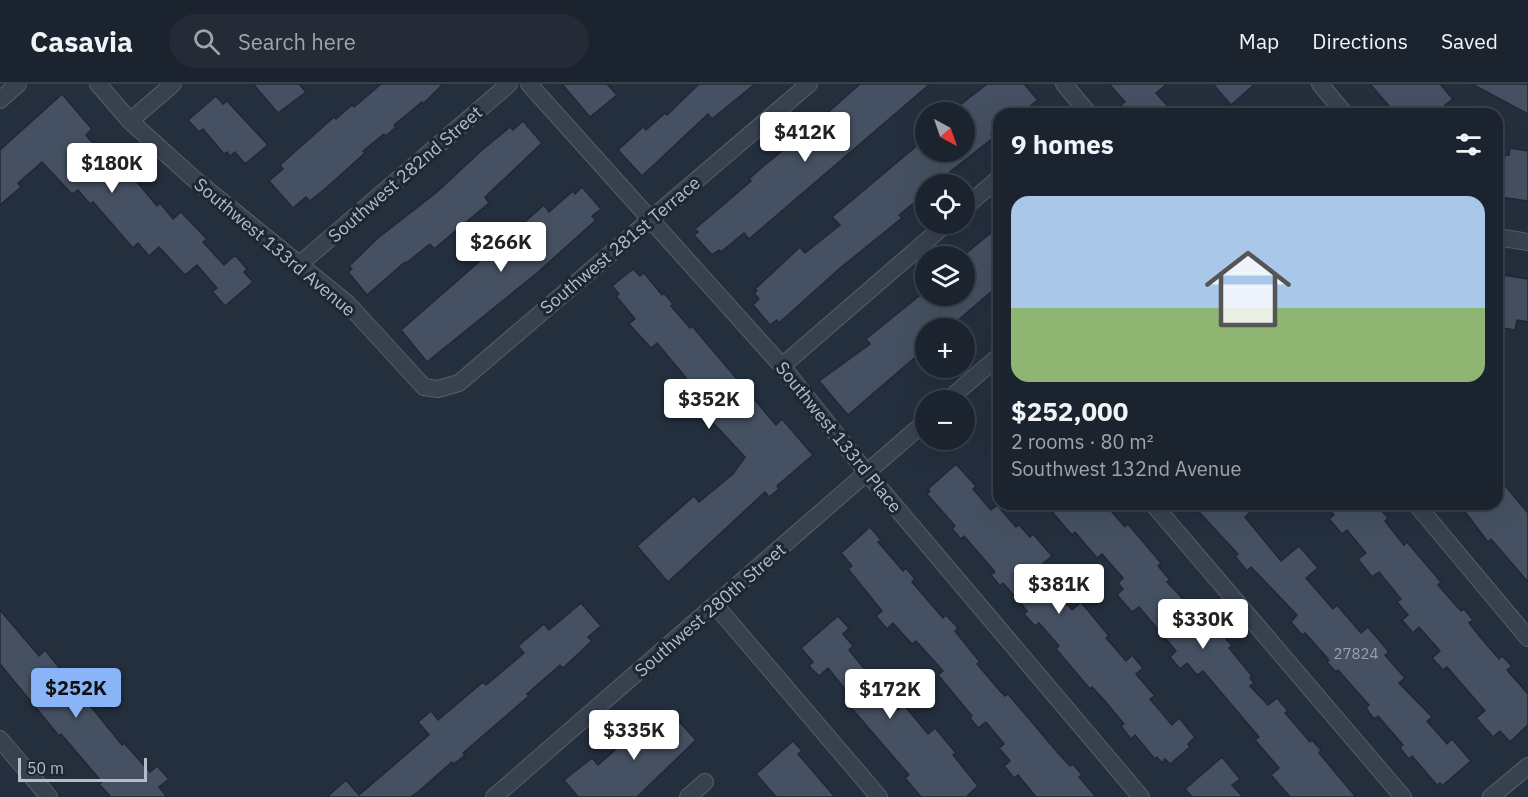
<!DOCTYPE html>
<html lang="en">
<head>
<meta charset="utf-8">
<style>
  :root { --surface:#1b232e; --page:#242b36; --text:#f1f3f6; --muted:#a0a4aa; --line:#39404a; --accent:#8ab4f8 }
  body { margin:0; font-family:"IBM Plex Sans",sans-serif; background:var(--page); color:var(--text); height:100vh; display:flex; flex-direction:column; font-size:22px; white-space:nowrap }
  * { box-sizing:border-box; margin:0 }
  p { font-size:20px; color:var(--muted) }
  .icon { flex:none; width:33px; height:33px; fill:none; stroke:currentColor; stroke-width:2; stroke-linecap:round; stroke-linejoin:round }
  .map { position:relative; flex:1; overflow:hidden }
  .panel { position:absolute; left:993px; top:24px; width:510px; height:402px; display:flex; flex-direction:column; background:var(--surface); border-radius:18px; box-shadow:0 6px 24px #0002,0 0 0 2px var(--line) }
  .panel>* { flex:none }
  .needle { width:39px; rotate:140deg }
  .tools { position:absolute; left:915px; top:18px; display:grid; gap:12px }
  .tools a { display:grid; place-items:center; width:60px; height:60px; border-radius:50%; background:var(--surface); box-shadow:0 6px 24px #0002,0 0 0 2px var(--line); font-size:30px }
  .scale { position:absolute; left:18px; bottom:15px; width:129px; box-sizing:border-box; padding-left:6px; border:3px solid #b4bcc9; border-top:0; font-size:16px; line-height:21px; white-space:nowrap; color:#b4bcc9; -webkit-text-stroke:4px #1d2633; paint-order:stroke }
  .price { position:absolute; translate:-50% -51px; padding:0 14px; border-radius:6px; background:#fff; color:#222; font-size:20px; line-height:39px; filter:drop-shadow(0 2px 3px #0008) }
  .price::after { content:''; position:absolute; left:50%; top:36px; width:18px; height:14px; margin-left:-9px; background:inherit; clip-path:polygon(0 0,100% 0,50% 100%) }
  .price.active { background:var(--accent); color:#111 }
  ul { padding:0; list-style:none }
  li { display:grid; align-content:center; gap:12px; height:318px; padding:0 18px }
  li span { display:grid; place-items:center; height:186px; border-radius:18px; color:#555 }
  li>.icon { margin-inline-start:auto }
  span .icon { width:108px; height:108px; fill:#fffc; stroke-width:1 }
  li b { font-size:26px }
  h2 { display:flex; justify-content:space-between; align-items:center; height:72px; padding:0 18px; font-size:26px }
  header { display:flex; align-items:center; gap:36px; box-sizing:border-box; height:84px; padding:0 30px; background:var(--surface); border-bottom:2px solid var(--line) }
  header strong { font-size:28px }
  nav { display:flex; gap:33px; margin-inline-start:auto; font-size:21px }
  .search { width:420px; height:54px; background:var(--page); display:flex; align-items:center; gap:15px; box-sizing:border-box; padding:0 21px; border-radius:33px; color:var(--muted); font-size:22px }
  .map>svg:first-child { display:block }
  .building { fill:#455162; stroke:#1f2835; stroke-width:1.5 }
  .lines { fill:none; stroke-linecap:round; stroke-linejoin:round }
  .minor-casing { stroke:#565f6c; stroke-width:18 }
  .minor { stroke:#38414e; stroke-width:16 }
  .labels { text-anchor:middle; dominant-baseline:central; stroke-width:6; stroke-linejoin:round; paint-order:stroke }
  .number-label { font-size:15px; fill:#98a1af }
  .street-label { font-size:18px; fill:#b4bcc9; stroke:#1d2633 }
</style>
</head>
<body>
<header>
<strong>Casavia</strong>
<div class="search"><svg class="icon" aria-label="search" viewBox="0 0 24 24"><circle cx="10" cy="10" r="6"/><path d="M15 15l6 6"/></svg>Search here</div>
<nav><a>Map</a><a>Directions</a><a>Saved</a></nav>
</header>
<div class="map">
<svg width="1528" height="713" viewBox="0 0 1528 713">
  <rect width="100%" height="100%" fill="#242f3e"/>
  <!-- building -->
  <g class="building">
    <path d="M253 0H299L306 8 278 29Z"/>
    <path d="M381 0H443L423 20 422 18 394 41 396 43 386 52 384 50 363 67 365 69 326 104 310 117 306 113 293 124 269 97 283 85 280 81 334 33 336 35 352 21 354 23Z"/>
    <path d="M562 0H607L617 11 590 33Z"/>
    <path d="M699 0H755L712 35 708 30 642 92 618 66 643 43 646 46 665 29 667 31Z"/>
    <path d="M860 0H930L749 155 744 149 721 168 719 166 712 171 694 151 698 148 695 145 751 97 749 95 760 85 787 63 789 65 828 33 826 30Z"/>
    <path d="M987 0H1024L1038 16 1020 30H999V43L991 50 993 54 946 91 949 94 941 100H926V109L899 131 902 134 839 185 779 239 777 236 770 241 753 221 759 215 754 209 757 207 755 205 800 163 805 169 840 141 832 133 926 54V68H964V28H951Z"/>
    <path d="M1109 0H1167L1156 9 1175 30H1129L1121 21 1125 18Z"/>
    <path d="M1213 0H1255L1231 21Z"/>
    <path d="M1370 0H1440L1453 15 1445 21 1453 30H1396Z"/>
    <path d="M1472 0H1528V30Z"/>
    <path d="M62 10 92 45 86 51 112 81 118 75 157 122 160 119 173 135 181 128 207 155 203 158 224 181 235 171 247 185 244 188 253 198 225 222 212 207 217 204 197 181 185 191 159 163 149 172 138 159 133 164 93 118 90 120 78 106 72 110 42 78 18 99 21 103 0 121V66Z"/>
    <path d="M216 12 223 20 227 17 268 61 245 80 235 68 230 72 227 68 224 70 203 45 199 48 188 36Z"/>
    <path d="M523 37 542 59 485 113 489 119 434 165 430 160 406 179 405 178 367 211 348 188 352 185 349 182 378 154 437 108 482 66 510 43 513 46Z"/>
    <path d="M1510 64 1528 67V117L1499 113 1505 71H1509Z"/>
    <path d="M582 103 601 125 592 132 596 136 537 189 427 278 401 246 544 121 549 128 573 107 575 110Z"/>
    <path d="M999 142V201L949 244H926V264L848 331 819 297 870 260 866 255 919 212H964V171Z"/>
    <path d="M633 185 640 192 644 189 662 211 664 209 673 220 671 222 690 244 692 242 776 341 782 335 813 371 777 402 779 405 769 413 765 408 668 498 637 462 694 412 699 418 733 390 745 373 691 315 680 299 686 294 657 259 651 264 629 240 635 235 616 212 619 210 612 202Z"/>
    <path d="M1497 190 1528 195V238L1517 236 1515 246 1497 243Z"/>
    <path d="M956 380 976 402 973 405 991 426 997 421 1016 443 1019 441 1030 453 1033 450 1052 472 1042 480 1059 500 1053 504 1072 526 1081 518 1109 552 1106 554 1126 577 1132 571 1143 584 1136 590 1155 612 1150 615 1172 641 1179 634 1195 653 1188 660 1190 663 1170 680 1165 675 1162 679 1157 673 1155 675 1135 651 1131 655 1121 642 1124 640 1105 617 1092 603 1090 605 1056 565 1059 562 1039 539 1035 542 1024 530 1027 527 1003 499 1000 502 991 491 995 488 964 452 961 455 952 445 955 442 927 410 930 407 928 405Z"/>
    <path d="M1497 392 1528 429V498L1491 455 1488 458 1459 420H1497Z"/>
    <path d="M1063 420H1105L1125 443 1128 440 1161 479 1158 482 1170 496 1167 498 1220 554 1223 551 1232 562 1229 564 1252 592 1250 594 1254 599 1250 602 1268 621 1277 614 1288 627 1285 629 1310 658 1312 656 1321 666 1319 669 1356 713H1290L1271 691 1279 684 1255 656 1259 653 1247 639 1203 587 1197 591 1187 579 1180 585 1170 573 1176 567 1139 523 1132 528 1117 511 1123 505 1118 499 1123 494 1102 470 1097 474 1075 448 1072 451 1053 429Z"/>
    <path d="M1207 420H1259L1245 433 1281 477 1299 462 1318 484 1306 494 1333 525 1337 521 1361 549 1368 543 1389 568 1385 571 1405 594 1399 599 1432 633 1427 637 1447 660 1452 655 1471 677 1442 702 1440 699 1437 701 1412 672 1409 675 1400 664 1403 661 1378 632 1374 635 1366 624 1369 621 1338 586 1336 588 1327 578 1329 576 1305 549 1302 551 1291 538 1297 531 1251 483 1247 487 1235 472 1238 470 1199 428Z"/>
    <path d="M1324 420H1376L1388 434 1385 437 1404 461 1407 458 1441 498 1438 501 1461 527 1464 525 1473 536 1469 539 1481 554 1499 575 1502 572 1512 582 1507 586 1528 610V641L1510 658 1500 647 1493 653 1476 634 1485 627 1447 583 1443 586 1432 574 1440 567 1419 543 1413 549 1402 536 1408 531 1397 518 1401 515 1379 488 1372 493 1358 475 1366 469 1347 446 1342 450 1329 435 1334 431Z"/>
    <path d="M870 443 881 456 878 458 903 487 906 484 915 495 912 498 943 534 946 531 958 544 955 547 980 578 977 580 1000 607 1005 612 1008 610 1058 669 1070 682 1073 680 1082 691 1079 693 1096 713H1036L1018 691 1014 694 1004 682 1010 677 999 664 1004 660 986 638 978 644 970 634 972 632 938 591 943 587 916 557 912 560 893 539 887 545 876 532 882 527 848 485 852 482 841 469Z"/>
    <path d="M581 519 601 542 588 553 592 557 563 584 560 581 527 610 529 612 463 669 465 671 454 680 452 678 419 707 411 713H327L346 696 359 711 429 651 418 638 431 627 438 636 483 598 486 601 524 569 518 562 544 540 549 546Z"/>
    <path d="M0 526 39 572 45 566 122 661 124 659 150 688 157 682 169 695 159 703 167 713H111L99 700 102 698 61 650 59 652 0 580Z"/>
    <path d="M838 532 849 544 843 550 853 562 849 566 898 626 904 621 928 650 935 644 956 669 953 671 978 702 966 713H921L905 694 909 691 847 619 850 617 845 611 848 609 828 584 819 592 809 582 813 578 801 564Z"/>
    <path d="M659 627 668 637 674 632 696 656 637 713H578L564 696 592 674 598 681Z"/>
    <path d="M793 657 802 667 798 670 835 713H776L756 690Z"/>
    <path d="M1222 673 1240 695 1232 701 1243 713H1192L1185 705Z"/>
  </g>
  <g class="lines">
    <!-- minor casing -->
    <g class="minor-casing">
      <g id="minor">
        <path d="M98 0 130 37 193 94 348 220 424 303 438 305 459 299 809 0"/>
        <path d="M529 0 782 282 867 389 1141 713"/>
        <path d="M1064 0 1089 30"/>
        <path d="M1320 0 1345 30"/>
        <path d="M0 16 18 0"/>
        <path d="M130 37 173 0"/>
        <path d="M964 124 999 94"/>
        <path d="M1497 153 1528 158"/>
        <path d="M301 179 509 0"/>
        <path d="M782 282 946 140"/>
        <path d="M948 316 999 272"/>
        <path d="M1153 420 1403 713"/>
        <path d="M1416 420 1528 554"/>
        <path d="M716 522 879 713"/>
        <path d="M0 655 49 713"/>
        <path d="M494 713 926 337"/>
        <path d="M688 713 705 698"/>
        <path d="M1491 713 1528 682"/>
      </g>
    </g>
    <!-- minor -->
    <use href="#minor" class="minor"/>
  </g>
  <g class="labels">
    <!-- number labels -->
    <g class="number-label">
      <text x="1356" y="569">27824</text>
    </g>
    <!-- street labels -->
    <g class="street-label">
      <text transform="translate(405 90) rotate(-41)">Southwest 282nd Street</text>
      <text transform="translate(620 161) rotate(-40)">Southwest 281st Terrace</text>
      <text transform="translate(275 163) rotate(40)">Southwest 133rd Avenue</text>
      <text transform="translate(839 353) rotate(51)">Southwest 133rd Place</text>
      <text transform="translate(710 526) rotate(-41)">Southwest 280th Street</text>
    </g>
  </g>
</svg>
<div class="tools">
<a><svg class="needle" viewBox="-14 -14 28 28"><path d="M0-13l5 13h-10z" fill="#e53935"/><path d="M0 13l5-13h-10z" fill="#a0a4aa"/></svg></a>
<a><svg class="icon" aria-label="locate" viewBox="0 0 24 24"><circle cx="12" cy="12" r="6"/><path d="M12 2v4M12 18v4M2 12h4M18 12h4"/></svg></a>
<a><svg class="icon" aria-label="layers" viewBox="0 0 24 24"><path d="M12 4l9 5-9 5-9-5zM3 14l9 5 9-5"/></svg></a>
<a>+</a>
<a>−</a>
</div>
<div class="scale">50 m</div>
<b class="price" style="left:805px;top:79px">$412K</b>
<b class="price" style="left:112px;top:110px">$180K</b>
<b class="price" style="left:501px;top:189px">$266K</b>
<b class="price" style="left:709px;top:346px">$352K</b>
<b class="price" style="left:1059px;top:531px">$381K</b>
<b class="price" style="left:1203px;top:566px">$330K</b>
<b class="price active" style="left:76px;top:635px">$252K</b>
<b class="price" style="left:890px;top:636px">$172K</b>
<b class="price" style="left:634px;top:677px">$335K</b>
<section class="panel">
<h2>9 homes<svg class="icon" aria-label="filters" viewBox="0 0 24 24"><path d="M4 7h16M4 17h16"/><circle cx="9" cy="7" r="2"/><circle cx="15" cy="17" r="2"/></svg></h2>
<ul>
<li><span style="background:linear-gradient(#a9c7e8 60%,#8fb573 0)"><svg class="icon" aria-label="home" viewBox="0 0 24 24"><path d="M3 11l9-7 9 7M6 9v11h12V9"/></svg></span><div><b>$252,000</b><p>2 rooms · 80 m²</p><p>Southwest 132nd Avenue</p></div></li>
</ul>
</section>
</div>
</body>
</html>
